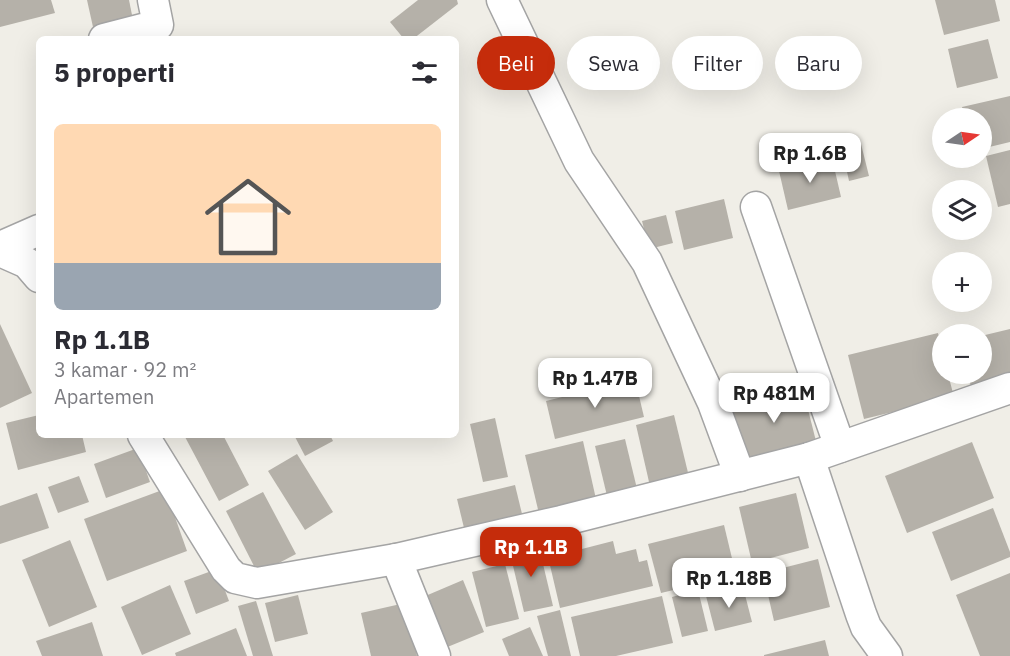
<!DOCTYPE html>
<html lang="id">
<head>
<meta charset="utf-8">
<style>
  :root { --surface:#fff; --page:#f2f2f3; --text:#2b2b33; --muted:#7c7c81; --accent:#c52c0b }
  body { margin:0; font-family:"IBM Plex Sans",sans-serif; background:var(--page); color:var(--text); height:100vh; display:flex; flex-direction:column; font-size:22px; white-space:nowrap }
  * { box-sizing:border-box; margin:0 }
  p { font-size:20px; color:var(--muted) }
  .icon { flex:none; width:33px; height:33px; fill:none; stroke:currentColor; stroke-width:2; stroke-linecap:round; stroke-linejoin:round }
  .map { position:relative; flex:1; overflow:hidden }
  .panel { position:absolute; left:36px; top:36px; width:423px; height:402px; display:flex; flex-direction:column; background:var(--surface); border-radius:9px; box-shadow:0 6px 24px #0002 }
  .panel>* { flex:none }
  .guide { position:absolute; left:477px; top:36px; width:442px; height:54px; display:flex; gap:12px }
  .needle { width:39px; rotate:77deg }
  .buttons { position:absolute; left:932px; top:108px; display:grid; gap:12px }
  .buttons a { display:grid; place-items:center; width:60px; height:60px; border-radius:50%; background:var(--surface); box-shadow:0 6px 24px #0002; font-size:30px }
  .price { position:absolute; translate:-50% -51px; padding:0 14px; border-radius:12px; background:#fff; color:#222; font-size:20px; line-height:39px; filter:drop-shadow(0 2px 3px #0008) }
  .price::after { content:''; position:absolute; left:50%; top:36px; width:18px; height:14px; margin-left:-9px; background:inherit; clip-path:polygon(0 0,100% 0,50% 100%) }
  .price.selected { background:var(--accent); color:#fff }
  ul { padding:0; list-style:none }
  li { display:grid; align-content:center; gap:12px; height:318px; padding:0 18px }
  li span { display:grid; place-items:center; height:186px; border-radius:9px; color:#555 }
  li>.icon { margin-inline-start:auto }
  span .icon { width:108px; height:108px; fill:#fffc; stroke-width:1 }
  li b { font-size:26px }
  h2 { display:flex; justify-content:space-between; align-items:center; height:72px; padding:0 18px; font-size:26px }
  .tag { padding:0 21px; border-radius:27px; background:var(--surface); box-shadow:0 6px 24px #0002; font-size:21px; line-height:54px }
  .tag.selected { background:var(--accent); color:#fff }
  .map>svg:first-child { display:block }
  .building { fill:#b5b1a9 }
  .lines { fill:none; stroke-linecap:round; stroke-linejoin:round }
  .street-casing { stroke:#a4a4a4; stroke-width:33 }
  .street { stroke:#fff; stroke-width:30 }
</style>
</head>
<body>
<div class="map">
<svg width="1010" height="656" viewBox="0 0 1010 656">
  <rect width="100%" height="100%" fill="#f0eee7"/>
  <!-- building -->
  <g class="building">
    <path d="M0 0H51L55 13 0 27Z"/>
    <path d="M87 0H129L133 20 93 27Z"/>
    <path d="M418 0H457L458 4 413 39H404L390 22Z"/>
    <path d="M935 0H995L1000 21 944 35Z"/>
    <path d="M988 39 998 78 957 88 948 49Z"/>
    <path d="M1010 96V142L981 149V118H965L962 107Z"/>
    <path d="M861 144 869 176 849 181 842 149Z"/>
    <path d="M1010 150V204L998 207 986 156Z"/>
    <path d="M832 158 841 197 788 210 779 171Z"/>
    <path d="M724 199 733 238 684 250 675 211Z"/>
    <path d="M666 215 673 243 649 249 642 221Z"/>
    <path d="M0 324 32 393 0 408Z"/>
    <path d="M1010 329V378L971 387 968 374H981V336Z"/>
    <path d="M938 333 942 349V374H948L954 397 864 419 848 355Z"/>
    <path d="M635 379 644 417 555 439 546 401Z"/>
    <path d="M802 386 817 445 746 462 731 402Z"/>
    <path d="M39 415V435H82L86 452 18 470 6 423Z"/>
    <path d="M674 415 691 485 652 495 636 425Z"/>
    <path d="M495 418 508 477 483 482 470 424Z"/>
    <path d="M184 435H223L249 485 219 501Z"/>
    <path d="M294 435H330L333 441 305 456Z"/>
    <path d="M625 439 639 497 609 504 595 446Z"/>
    <path d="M583 441 598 508 541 522 525 455Z"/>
    <path d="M972 442 994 498 907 533 885 476Z"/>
    <path d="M138 448 150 482 106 498 94 464Z"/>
    <path d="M297 454 333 512 305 530 268 471Z"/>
    <path d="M79 476 89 502 58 513 48 487Z"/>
    <path d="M515 485 523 518 465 532 457 499Z"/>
    <path d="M165 489 187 551 107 581 84 519Z"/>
    <path d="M263 492 296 554 258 574 226 511Z"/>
    <path d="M37 493 49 528 0 544V506Z"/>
    <path d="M796 493 809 548 752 563 739 507Z"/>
    <path d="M993 508 1010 552V557L951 581 932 532Z"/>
    <path d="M724 525 736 575 661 593 648 544Z"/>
    <path d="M575 537 578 550 613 541 616 554 636 549 639 562 647 560 653 586 560 608 545 544Z"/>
    <path d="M70 540 97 607 49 627 22 560Z"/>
    <path d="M538 543 553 606 524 612 509 549Z"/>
    <path d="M818 559 830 607 774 621 763 573Z"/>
    <path d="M505 564 519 619 486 627 472 572Z"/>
    <path d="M217 569 229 601 196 614 184 581Z"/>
    <path d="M1010 573V656H980L956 595Z"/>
    <path d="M463 580 484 632 445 648 423 597Z"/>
    <path d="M170 585 191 634 142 655 121 607Z"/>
    <path d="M743 587 752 622 715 631 706 596Z"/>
    <path d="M698 590 708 631 682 637 672 597Z"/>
    <path d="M298 595 308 634 275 642 265 603Z"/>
    <path d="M662 596 673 643 616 656H580L571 617Z"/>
    <path d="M256 601 273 656H253L238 606Z"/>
    <path d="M405 603 417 656H371L361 613Z"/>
    <path d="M560 610 571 656H548L537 616Z"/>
    <path d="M92 622 103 656H42L36 641Z"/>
    <path d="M530 627 543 656H509L502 639Z"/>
    <path d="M236 628 247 656H176L175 653Z"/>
    <path d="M825 640 829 656H764V655Z"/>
  </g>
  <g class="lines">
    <!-- street casing -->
    <g class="street-casing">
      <g id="street">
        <path d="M502 0 579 161 647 262 713 403 740 476"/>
        <path d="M104 39 158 25 153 0"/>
        <path d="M756 207 840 447"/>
        <path d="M0 247 39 230"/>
        <path d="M0 251 27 263 39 277"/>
        <path d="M143 435 226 569 235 578 257 583 396 559 561 521 809 458 1010 388"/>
        <path d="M809 458 861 614 866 627 887 656"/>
        <path d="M396 559 435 656"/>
      </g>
    </g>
    <!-- street -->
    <use href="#street" class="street"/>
  </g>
</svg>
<div class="buttons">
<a><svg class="needle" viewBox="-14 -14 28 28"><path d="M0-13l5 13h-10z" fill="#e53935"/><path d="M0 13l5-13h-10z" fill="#7c7c81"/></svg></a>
<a><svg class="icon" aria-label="layers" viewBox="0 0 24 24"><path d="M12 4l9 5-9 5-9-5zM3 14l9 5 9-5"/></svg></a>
<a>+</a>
<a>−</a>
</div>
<b class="price" style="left:810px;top:184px">Rp 1.6B</b>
<b class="price" style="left:595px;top:409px">Rp 1.47B</b>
<b class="price" style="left:774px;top:424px">Rp 481M</b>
<b class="price selected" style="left:531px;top:578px">Rp 1.1B</b>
<b class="price" style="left:729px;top:609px">Rp 1.18B</b>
<div class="guide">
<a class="tag selected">Beli</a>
<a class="tag">Sewa</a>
<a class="tag">Filter</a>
<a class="tag">Baru</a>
</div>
<section class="panel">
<h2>5 properti<svg class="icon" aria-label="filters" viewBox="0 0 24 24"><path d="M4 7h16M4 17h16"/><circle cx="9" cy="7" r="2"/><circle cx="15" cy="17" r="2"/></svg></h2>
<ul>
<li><span style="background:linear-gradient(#ffd9b3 75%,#9aa5b1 0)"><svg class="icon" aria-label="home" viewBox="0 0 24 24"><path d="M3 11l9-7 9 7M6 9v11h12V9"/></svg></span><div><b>Rp 1.1B</b><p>3 kamar · 92 m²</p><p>Apartemen</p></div></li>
</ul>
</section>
</div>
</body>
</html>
